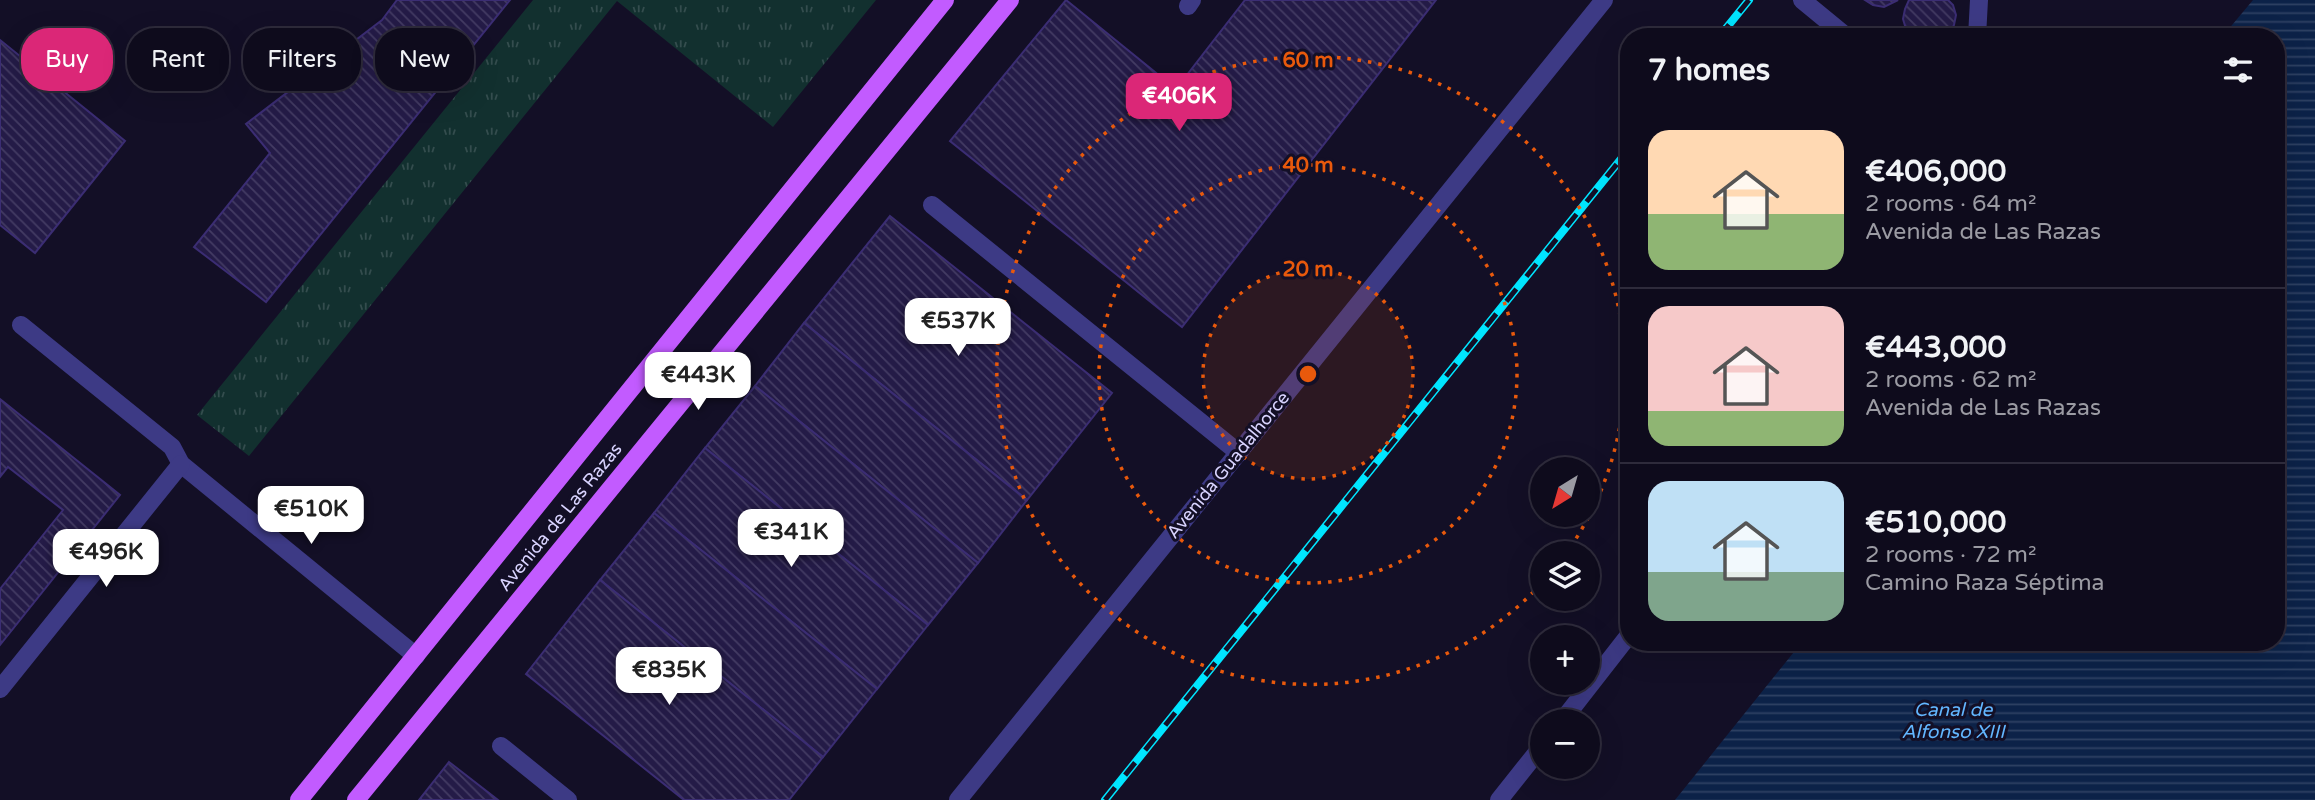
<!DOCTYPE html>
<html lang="en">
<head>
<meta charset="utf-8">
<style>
  :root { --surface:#0e0b1c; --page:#1c1929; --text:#f1f3f6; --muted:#9b9ba3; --line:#2e2b3b; --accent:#db2777 }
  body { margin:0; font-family:"Varela Round",sans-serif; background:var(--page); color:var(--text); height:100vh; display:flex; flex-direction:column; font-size:26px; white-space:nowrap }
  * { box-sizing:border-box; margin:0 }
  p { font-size:23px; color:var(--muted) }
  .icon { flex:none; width:38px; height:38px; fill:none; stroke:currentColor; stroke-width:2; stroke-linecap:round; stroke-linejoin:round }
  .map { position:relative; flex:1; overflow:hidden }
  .sheet { position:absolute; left:1620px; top:28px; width:665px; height:623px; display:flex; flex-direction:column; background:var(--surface); border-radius:28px; box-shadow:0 7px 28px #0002,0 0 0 2px var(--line) }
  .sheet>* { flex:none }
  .hud { position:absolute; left:21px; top:28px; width:665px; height:63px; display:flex; gap:14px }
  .needle { width:46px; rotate:217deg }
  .buttons { position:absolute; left:1530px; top:457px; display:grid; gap:14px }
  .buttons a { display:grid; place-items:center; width:70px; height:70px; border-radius:50%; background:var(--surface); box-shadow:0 7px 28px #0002,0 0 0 2px var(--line); font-size:35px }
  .price { position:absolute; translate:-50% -60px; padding:0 16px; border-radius:14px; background:#fff; color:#222; font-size:23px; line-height:46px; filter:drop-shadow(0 2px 4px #0008) }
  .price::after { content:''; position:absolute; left:50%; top:42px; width:21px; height:16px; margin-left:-10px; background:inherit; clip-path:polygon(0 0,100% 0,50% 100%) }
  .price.on { background:var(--accent); color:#fff }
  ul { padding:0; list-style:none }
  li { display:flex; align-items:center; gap:21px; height:175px; padding:0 28px }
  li+li { border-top:2px solid var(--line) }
  li span { display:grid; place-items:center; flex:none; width:196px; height:140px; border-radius:21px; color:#555 }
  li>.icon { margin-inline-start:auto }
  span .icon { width:84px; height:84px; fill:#fffc; stroke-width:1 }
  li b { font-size:30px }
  h2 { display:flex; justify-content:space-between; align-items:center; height:84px; padding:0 28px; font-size:30px }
  .pill { padding:0 24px; border-radius:28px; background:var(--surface); box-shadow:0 7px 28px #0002,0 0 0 2px var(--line); font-size:24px; line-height:63px }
  .pill.on { background:var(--accent); color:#fff }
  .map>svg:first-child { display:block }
  .grass { fill:url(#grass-tufts) }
  .water { fill:url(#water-rules) }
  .building { fill:url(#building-back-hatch); stroke:#3b2d73; stroke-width:2 }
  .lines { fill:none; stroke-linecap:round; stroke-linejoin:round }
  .minor { stroke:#3d3a85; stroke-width:18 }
  .major { stroke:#c25bff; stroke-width:18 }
  .rail-casing { stroke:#00e5ff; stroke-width:8 }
  .rail { stroke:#130f26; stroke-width:5; stroke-dasharray:16; stroke-linecap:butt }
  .ring { fill:none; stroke:#e8590c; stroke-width:3.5; stroke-dasharray:3.5 7 }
  .labels { text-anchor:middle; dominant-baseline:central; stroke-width:6; stroke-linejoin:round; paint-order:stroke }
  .street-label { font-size:18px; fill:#d9d4ff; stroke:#130f26 }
  .water-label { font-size:19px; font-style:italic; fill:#62b6ff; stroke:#130f26 }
  .centre { fill:#e8590c; stroke:#130f26; stroke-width:3.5 }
  .ring-label { font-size:21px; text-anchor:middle; font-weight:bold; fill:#e8590c; stroke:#130f26; stroke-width:6; stroke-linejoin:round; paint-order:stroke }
</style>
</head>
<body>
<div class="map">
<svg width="2315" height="800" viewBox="0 0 2315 800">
  <defs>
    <pattern id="grass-tufts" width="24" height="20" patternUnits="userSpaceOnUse" patternTransform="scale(1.75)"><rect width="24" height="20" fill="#12302f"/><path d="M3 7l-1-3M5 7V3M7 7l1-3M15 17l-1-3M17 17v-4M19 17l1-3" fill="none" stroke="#344d4e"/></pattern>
    <pattern id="water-rules" width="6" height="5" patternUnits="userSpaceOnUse" patternTransform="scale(1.75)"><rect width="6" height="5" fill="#0c2248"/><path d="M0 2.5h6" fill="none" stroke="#2f4163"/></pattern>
    <pattern id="building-back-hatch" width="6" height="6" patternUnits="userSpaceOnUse" patternTransform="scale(1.75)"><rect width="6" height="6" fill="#241b47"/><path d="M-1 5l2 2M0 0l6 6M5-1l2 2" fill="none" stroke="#433b63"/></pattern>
  </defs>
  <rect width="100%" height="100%" fill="#130f26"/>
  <!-- grass -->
  <path class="grass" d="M533 0H876L773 127 617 1 249 456 197 415Z"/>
  <!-- water -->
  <path class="water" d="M2253 0H2315V800H1675L1802 642H2277V37H2222Z"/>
  <!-- building -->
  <g class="building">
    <path d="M397 0H510L266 302 194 247 270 153 246 124 382 20Z"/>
    <path d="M1066 0 1176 89 1245 0H1436L1182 327 950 141Z"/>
    <path d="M1865 0H1898L1884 7 1873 5Z"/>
    <path d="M1909 0H1948L1953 5 1956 15 1954 25 1950 34 1946 37H1913L1906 29 1903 19 1905 9Z"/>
    <path d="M0 40 125 141 35 253 0 225Z"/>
    <path d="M890 216 1112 393 1027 500 804 323Z"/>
    <path d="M804 323 1027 500 978 563 755 386Z"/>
    <path d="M755 386 978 563 928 625 705 448Z"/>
    <path d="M0 399 120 495 0 645V589L63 510 8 467 0 477Z"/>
    <path d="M705 448 928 625 877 689 654 513Z"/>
    <path d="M654 513 877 689 823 757 600 580Z"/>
    <path d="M600 580 823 757 789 800H684L526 674Z"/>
    <path d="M449 762 498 800H419Z"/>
  </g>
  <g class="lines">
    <!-- minor -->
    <g class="minor">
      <path d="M1802 0 1847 37"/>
      <path d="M1188 6 1192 0"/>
      <path d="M1977 37 1979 0"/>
      <path d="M932 205 1239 453"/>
      <path d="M21 325 172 447 181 464 416 656"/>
      <path d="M0 689 181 464"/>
      <path d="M1562 721 1629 635"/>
      <path d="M501 746 568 800"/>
      <path d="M958 800 1604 0"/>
      <path d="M1499 800 1542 746"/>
    </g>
    <!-- major -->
    <g class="major">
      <path d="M299 800 945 0"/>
      <path d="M356 800 1010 0"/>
    </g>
    <!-- rail casing -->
    <g class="rail-casing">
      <g id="rail">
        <path d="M1719 37 1749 0"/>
        <path d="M1105 800 1629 149"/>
      </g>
    </g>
    <!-- rail -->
    <use href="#rail" class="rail"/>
  </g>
  <!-- distance rings -->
  <circle cx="1308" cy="374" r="105" fill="#e8590c" fill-opacity=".12"/>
  <g class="ring">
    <circle cx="1308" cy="374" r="105"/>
    <circle cx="1308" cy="374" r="209"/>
    <path d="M1541 584A314 314 0 1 1 1567 552"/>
  </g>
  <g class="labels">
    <!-- street labels -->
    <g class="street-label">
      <text transform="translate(1228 465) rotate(-51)">Avenida Guadalhorce</text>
      <text transform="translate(560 517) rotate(-51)">Avenida de Las Razas</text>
    </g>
    <!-- water labels -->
    <g class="water-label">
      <text x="1953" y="710">Canal de<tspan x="1953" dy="22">Alfonso XIII</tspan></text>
    </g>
  </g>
  <circle cx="1308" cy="374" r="10" class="centre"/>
  <g class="ring-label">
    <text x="1308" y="67">60 m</text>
    <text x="1308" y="172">40 m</text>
    <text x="1308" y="276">20 m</text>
  </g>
</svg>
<div class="buttons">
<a><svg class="needle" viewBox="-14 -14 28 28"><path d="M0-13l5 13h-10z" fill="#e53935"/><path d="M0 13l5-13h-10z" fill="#9b9ba3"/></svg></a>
<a><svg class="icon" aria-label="layers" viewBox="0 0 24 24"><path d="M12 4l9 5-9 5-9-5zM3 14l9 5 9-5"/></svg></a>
<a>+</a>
<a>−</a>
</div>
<b class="price on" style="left:1179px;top:133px">€406K</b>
<b class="price" style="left:958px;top:358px">€537K</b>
<b class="price" style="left:698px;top:412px">€443K</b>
<b class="price" style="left:311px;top:546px">€510K</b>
<b class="price" style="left:791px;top:569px">€341K</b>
<b class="price" style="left:106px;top:589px">€496K</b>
<b class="price" style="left:669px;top:707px">€835K</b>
<div class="hud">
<a class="pill on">Buy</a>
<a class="pill">Rent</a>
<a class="pill">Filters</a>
<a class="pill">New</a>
</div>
<section class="sheet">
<h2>7 homes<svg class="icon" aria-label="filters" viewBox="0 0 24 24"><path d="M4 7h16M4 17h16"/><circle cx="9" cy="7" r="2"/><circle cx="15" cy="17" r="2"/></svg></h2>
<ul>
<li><span style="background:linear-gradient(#ffd9b3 60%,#8fb573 0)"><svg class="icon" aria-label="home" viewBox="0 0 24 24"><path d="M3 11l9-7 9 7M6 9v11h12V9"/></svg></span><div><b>€406,000</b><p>2 rooms · 64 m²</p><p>Avenida de Las Razas</p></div></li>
<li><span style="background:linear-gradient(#f6c9c9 75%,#8fb573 0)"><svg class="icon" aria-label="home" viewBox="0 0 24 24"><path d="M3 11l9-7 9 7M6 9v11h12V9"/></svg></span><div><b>€443,000</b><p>2 rooms · 62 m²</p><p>Avenida de Las Razas</p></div></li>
<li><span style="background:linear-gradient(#bfe0f5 65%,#7fa58c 0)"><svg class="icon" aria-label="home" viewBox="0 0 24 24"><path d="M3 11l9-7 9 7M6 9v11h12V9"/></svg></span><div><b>€510,000</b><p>2 rooms · 72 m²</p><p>Camino Raza Séptima</p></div></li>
</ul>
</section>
</div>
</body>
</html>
